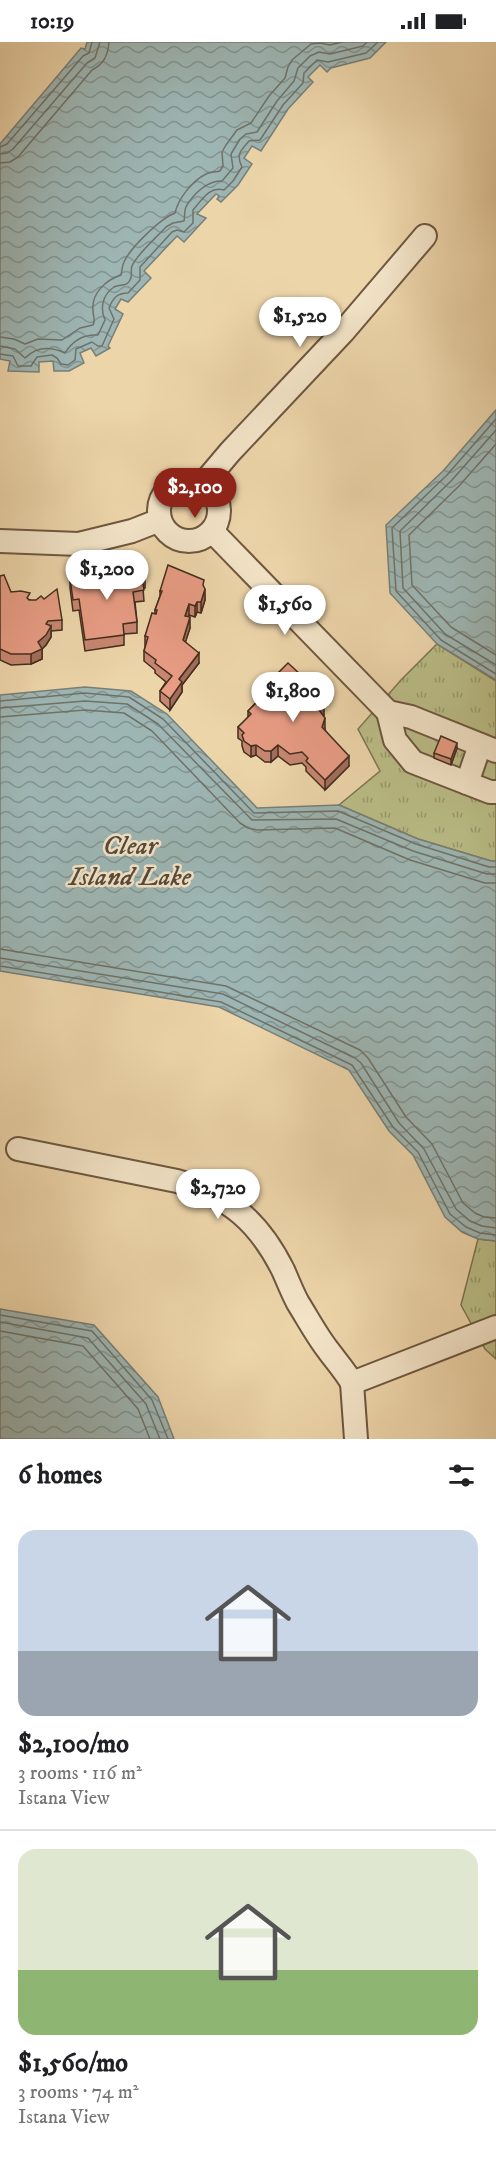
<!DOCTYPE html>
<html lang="en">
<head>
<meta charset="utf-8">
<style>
  :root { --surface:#fff; --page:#f2f2f2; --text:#202124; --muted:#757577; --line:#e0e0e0; --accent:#8f2418 }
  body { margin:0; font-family:"IM FELL DW Pica",serif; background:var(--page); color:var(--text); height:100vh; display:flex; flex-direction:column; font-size:22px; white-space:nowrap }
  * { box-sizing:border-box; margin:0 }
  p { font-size:20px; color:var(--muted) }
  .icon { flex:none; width:33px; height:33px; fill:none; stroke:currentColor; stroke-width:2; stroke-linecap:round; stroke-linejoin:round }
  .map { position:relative; height:1397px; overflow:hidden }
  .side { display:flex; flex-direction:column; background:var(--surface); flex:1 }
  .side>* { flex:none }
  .price { position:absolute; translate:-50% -51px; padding:0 14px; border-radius:21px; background:#fff; color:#222; font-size:20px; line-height:39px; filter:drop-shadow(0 2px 3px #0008) }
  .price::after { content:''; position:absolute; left:50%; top:36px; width:18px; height:14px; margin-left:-9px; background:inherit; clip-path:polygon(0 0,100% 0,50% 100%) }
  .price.current { background:var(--accent); color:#fff }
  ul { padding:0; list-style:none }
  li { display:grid; align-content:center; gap:12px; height:318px; padding:0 18px }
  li+li { border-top:2px solid var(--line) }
  li span { display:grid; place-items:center; height:186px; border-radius:18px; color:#555 }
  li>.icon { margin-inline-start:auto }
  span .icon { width:108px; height:108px; fill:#fffc; stroke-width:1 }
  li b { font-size:26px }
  h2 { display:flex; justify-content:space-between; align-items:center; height:72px; padding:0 18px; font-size:26px }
  .status { display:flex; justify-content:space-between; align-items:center; height:42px; padding:0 30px; background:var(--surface); direction:ltr }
  .status svg { height:16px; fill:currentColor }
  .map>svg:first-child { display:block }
  .grass { fill:url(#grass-tufts); stroke:#7e7552; stroke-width:1.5 }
  .water { fill:url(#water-waves); stroke:#797f77; stroke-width:1.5 }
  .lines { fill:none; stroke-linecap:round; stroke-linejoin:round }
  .shore { stroke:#707268; stroke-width:1.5 }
  .minor-casing { stroke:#6e5740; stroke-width:26 }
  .minor { stroke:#f3e4c8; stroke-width:22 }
  .wall { fill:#c78671; stroke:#432d1c; stroke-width:1.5 }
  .shaded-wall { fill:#a26d5c; stroke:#432d1c; stroke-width:1.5 }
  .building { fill:#e79c83; stroke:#432d1c; stroke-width:1.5 }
  .labels { text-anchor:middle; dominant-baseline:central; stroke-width:5; stroke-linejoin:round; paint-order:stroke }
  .water-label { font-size:27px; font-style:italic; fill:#55483a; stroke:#f3e4c8 }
</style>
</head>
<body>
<div class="status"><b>10:19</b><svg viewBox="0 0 49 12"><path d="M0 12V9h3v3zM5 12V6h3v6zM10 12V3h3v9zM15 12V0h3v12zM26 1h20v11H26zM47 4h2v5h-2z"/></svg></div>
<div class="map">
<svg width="496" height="1397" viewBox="0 0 496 1397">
  <defs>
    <pattern id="grass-tufts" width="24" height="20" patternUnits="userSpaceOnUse" patternTransform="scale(1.5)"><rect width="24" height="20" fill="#babd87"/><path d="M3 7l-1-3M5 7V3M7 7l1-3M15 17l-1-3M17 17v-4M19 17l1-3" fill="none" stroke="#999a6e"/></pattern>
    <pattern id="water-waves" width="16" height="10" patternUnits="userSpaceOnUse" patternTransform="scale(1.5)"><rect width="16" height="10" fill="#9db6b4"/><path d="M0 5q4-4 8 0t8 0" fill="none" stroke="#829492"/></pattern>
  </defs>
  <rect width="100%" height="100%" fill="#edd5aa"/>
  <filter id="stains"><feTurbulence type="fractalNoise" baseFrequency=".00333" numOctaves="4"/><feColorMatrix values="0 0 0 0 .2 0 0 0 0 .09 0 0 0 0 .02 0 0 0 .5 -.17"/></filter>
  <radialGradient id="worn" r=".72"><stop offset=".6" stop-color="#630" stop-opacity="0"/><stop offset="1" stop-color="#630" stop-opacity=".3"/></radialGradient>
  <!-- grass -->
  <g class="grass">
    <path d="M437 602 496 639V819H491L418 797 339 763 380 729 358 687 401 638Z"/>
    <path d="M478 1197 496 1199V1317L485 1307 461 1263Z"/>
  </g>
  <!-- water -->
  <g class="water">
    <path d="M87 0H386L370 16 331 26 327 30 320 23 308 35 313 40 288 67 261 109 252 104 244 116 252 122 238 143 221 160 217 157 219 154 216 152 197 172 206 176 184 200 177 194 144 229 151 236 128 260 121 257 115 267 123 272 108 304 110 306 96 314 91 306 80 311 84 321 69 329H54L53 319 39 320V330L8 329 10 319 0 317V102L81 6 85 7Z"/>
    <path d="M496 368V638L437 602 390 551 386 483 443 429Z"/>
    <path d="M85 645 131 649 167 672 257 766 339 763 418 797 491 819H496V1199L478 1197 462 1190 445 1175 413 1113 389 1089 349 1028 219 965 0 929V653Z"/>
    <path d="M0 1267 94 1283 158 1355 174 1397H0Z"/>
  </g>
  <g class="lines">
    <!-- shore -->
    <g class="shore">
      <path d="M0 105 7 102 83 14 89 11 92 0"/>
      <path d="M0 112 7 111 13 107 87 21 95 16 100 0"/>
      <path d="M0 121 10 120 18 115 92 28C104 22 108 13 109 0"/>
      <path d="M0 295 14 297 25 302 38 297 62 298 80 286 93 283C96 277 93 275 93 269 91 251 106 238 121 233 122 229 122 224 124 220 130 206 161 176 175 171 178 157 192 139 206 132 210 130 216 130 220 129L223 124 222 110 226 103 237 88 251 81 269 54 285 36 288 25 292 18 311 2 320 1 330 3 342 0"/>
      <path d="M0 304 15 307 25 316C37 304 50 304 65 311 73 298 83 292 98 293L105 278C100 267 102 253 114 245 120 242 127 245 130 238 133 234 130 229 132 224 137 212 157 195 166 185L173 181 184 179C185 175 184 169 186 165 193 152 208 138 222 139L233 126 231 112 240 97 246 92 257 90 277 59 294 39 298 26 310 14 319 10 330 12 363 4 367 0"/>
      <path d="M0 312 13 314 18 324H31L37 315 52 313 57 316 61 322 68 323 75 318 76 307 92 300 98 304H102L114 277 109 266C113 256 117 251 128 251L140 238V225L172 190 177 188 184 190 193 181V168C202 158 209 144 224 148L233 139 242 125C236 113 240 109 249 99L260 98 283 63 303 41 304 31 317 18 328 20 366 11 378 0"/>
      <path d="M496 377 447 433 392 486 396 549 441 598 496 632"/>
      <path d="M496 388 452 438 400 489 403 546 445 592 496 623"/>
      <path d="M496 402 459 444 409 493 412 543 451 585 496 613"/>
      <path d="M0 659 85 651 129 655 163 677 254 771 338 769 416 802 489 825H496"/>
      <path d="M0 666 85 659 127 662 158 682 252 778 336 777 413 809 487 832H496"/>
      <path d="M0 675 85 668 124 671 152 689 240 781 248 786 257 788 335 786 410 818 485 841H496"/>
      <path d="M0 907 226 944 360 1008 368 1016 406 1075 432 1102 463 1161 475 1171 484 1175 496 1176"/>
      <path d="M0 916 223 952 355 1016 361 1021 399 1081 424 1107 456 1167 470 1179 482 1184 496 1186"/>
      <path d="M0 924 221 960 352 1023 393 1085 418 1110 450 1172 466 1185 480 1191 496 1193"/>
      <path d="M0 1273 92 1289 152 1358 168 1397"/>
      <path d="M0 1280 88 1296 146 1362 160 1397"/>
      <path d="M0 1289 83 1304 138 1367 150 1397"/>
    </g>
    <!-- minor casing -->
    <g class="minor-casing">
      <g id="minor">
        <circle cx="189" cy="469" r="30"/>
        <path d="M203 442 230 410 343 290 425 194"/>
        <path d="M212 489 388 670 395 698 413 720 490 750H496"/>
        <path d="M0 499 79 502 132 489 160 478"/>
        <path d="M388 670 411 675 496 709"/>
        <path d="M467 741 480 703"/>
        <path d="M18 1107 177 1139C229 1154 259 1180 283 1228 288 1239 292 1250 298 1261 308 1277 317 1294 328 1308 336 1319 345 1329 352 1341"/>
        <path d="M356 1397 352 1341 496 1285"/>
      </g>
    </g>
    <!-- minor -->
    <use href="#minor" class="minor"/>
  </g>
  <!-- wall -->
  <g class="wall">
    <path d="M129 524 145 535V546H143L144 559 135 560 137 580V591L124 592V603L85 609 79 568 73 569 70 546V536L101 534 114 544 122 543 121 528 129 527Z"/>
    <path d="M0 534 11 550 30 558 62 578V588L51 589V595L46 603 42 607V617L31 622 11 623 0 618Z"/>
    <path d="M204 546 205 558 201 571 197 570 195 575 189 573 188 575 190 586 185 600 199 621 182 643V650L170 668 160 659V649L166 640 155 631V628L144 619V609L145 605V594L155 572V568L160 554V549Z"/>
    <path d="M273 636 314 652 324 673 323 674 325 688 349 724 325 748 306 729V725L302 721 290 723 278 714 271 720H265L256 713 251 715 244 710 242 704V699L238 696V685L248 676V669L273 643Z"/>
    <path d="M457 706 451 723 434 716V711Z"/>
  </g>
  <!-- shaded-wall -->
  <g class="shaded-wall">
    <path d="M205 547V558L201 571V560Z"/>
    <path d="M197 560V570L195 575V564Z"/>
    <path d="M189 562V573L185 584V574Z"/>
    <path d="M190 575V586L183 608V598Z"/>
    <path d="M51 584V595L46 603 42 607V617L31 622V612L38 600Z"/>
    <path d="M199 611V621L182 643V650L170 668V657L179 637Z"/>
    <path d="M324 662V673L319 679V668Z"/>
    <path d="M325 676V687L322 695V685Z"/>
    <path d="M457 701V706L451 723V717Z"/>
    <path d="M256 703V713L251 715V704Z"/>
    <path d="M278 703V714L271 720V709Z"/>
    <path d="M349 714V724L325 748V738Z"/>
  </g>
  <!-- building -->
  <g class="building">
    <path d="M143 522 145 535 142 536 144 548 133 550 137 580 123 582 124 593 85 598 79 557 73 558 70 536 80 534V531L100 528 101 534 112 532 114 544 123 543 121 528 130 527 129 524Z"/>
    <path d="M168 523 204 538 203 543 205 547 201 560H197L195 564 189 562 185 574 190 575 183 598 199 611 179 637 182 640 170 657 160 649 172 634 155 621 156 618 144 609 148 595 145 594 152 571 156 572 157 568H155L162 549H160Z"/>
    <path d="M4 533 11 550 21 549 30 551 27 556 29 558H36L41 554 44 557 57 547 62 578 48 579 46 582 51 584 46 593 38 600 42 607 31 612H11L0 607V534Z"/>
    <path d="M288 621 314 645 311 649 324 662 319 668 325 676 322 685 349 714 325 738 306 719 308 716 302 710 290 712 278 703 271 709H265L256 703 251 704 244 699 242 693 244 691 238 685 251 672 248 669 277 640 273 636Z"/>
    <path d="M441 694 457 701 451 717 434 711Z"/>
  </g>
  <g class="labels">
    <!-- water labels -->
    <g class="water-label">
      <text x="130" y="804">Clear<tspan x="130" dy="31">Island Lake</tspan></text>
    </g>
  </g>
  <rect width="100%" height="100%" filter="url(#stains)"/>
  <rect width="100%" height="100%" fill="url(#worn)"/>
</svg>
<b class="price" style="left:300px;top:306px">$1,520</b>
<b class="price current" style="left:195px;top:477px">$2,100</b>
<b class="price" style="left:107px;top:559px">$1,200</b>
<b class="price" style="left:285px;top:594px">$1,560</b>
<b class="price" style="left:293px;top:681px">$1,800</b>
<b class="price" style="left:218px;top:1178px">$2,720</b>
</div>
<section class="side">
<h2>6 homes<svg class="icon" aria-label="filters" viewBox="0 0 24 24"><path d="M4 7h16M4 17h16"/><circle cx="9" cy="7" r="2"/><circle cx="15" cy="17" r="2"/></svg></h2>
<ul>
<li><span style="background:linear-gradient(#c9d6e8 65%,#9aa5b1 0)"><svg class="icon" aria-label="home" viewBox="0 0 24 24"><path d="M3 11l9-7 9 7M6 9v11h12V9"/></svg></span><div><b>$2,100/mo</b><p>3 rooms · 116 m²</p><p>Istana View</p></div></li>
<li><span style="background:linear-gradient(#dfe7d0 65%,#8fb573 0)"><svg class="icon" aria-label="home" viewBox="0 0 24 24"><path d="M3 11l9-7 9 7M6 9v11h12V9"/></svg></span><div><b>$1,560/mo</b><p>3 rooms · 74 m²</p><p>Istana View</p></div></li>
</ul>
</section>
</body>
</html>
